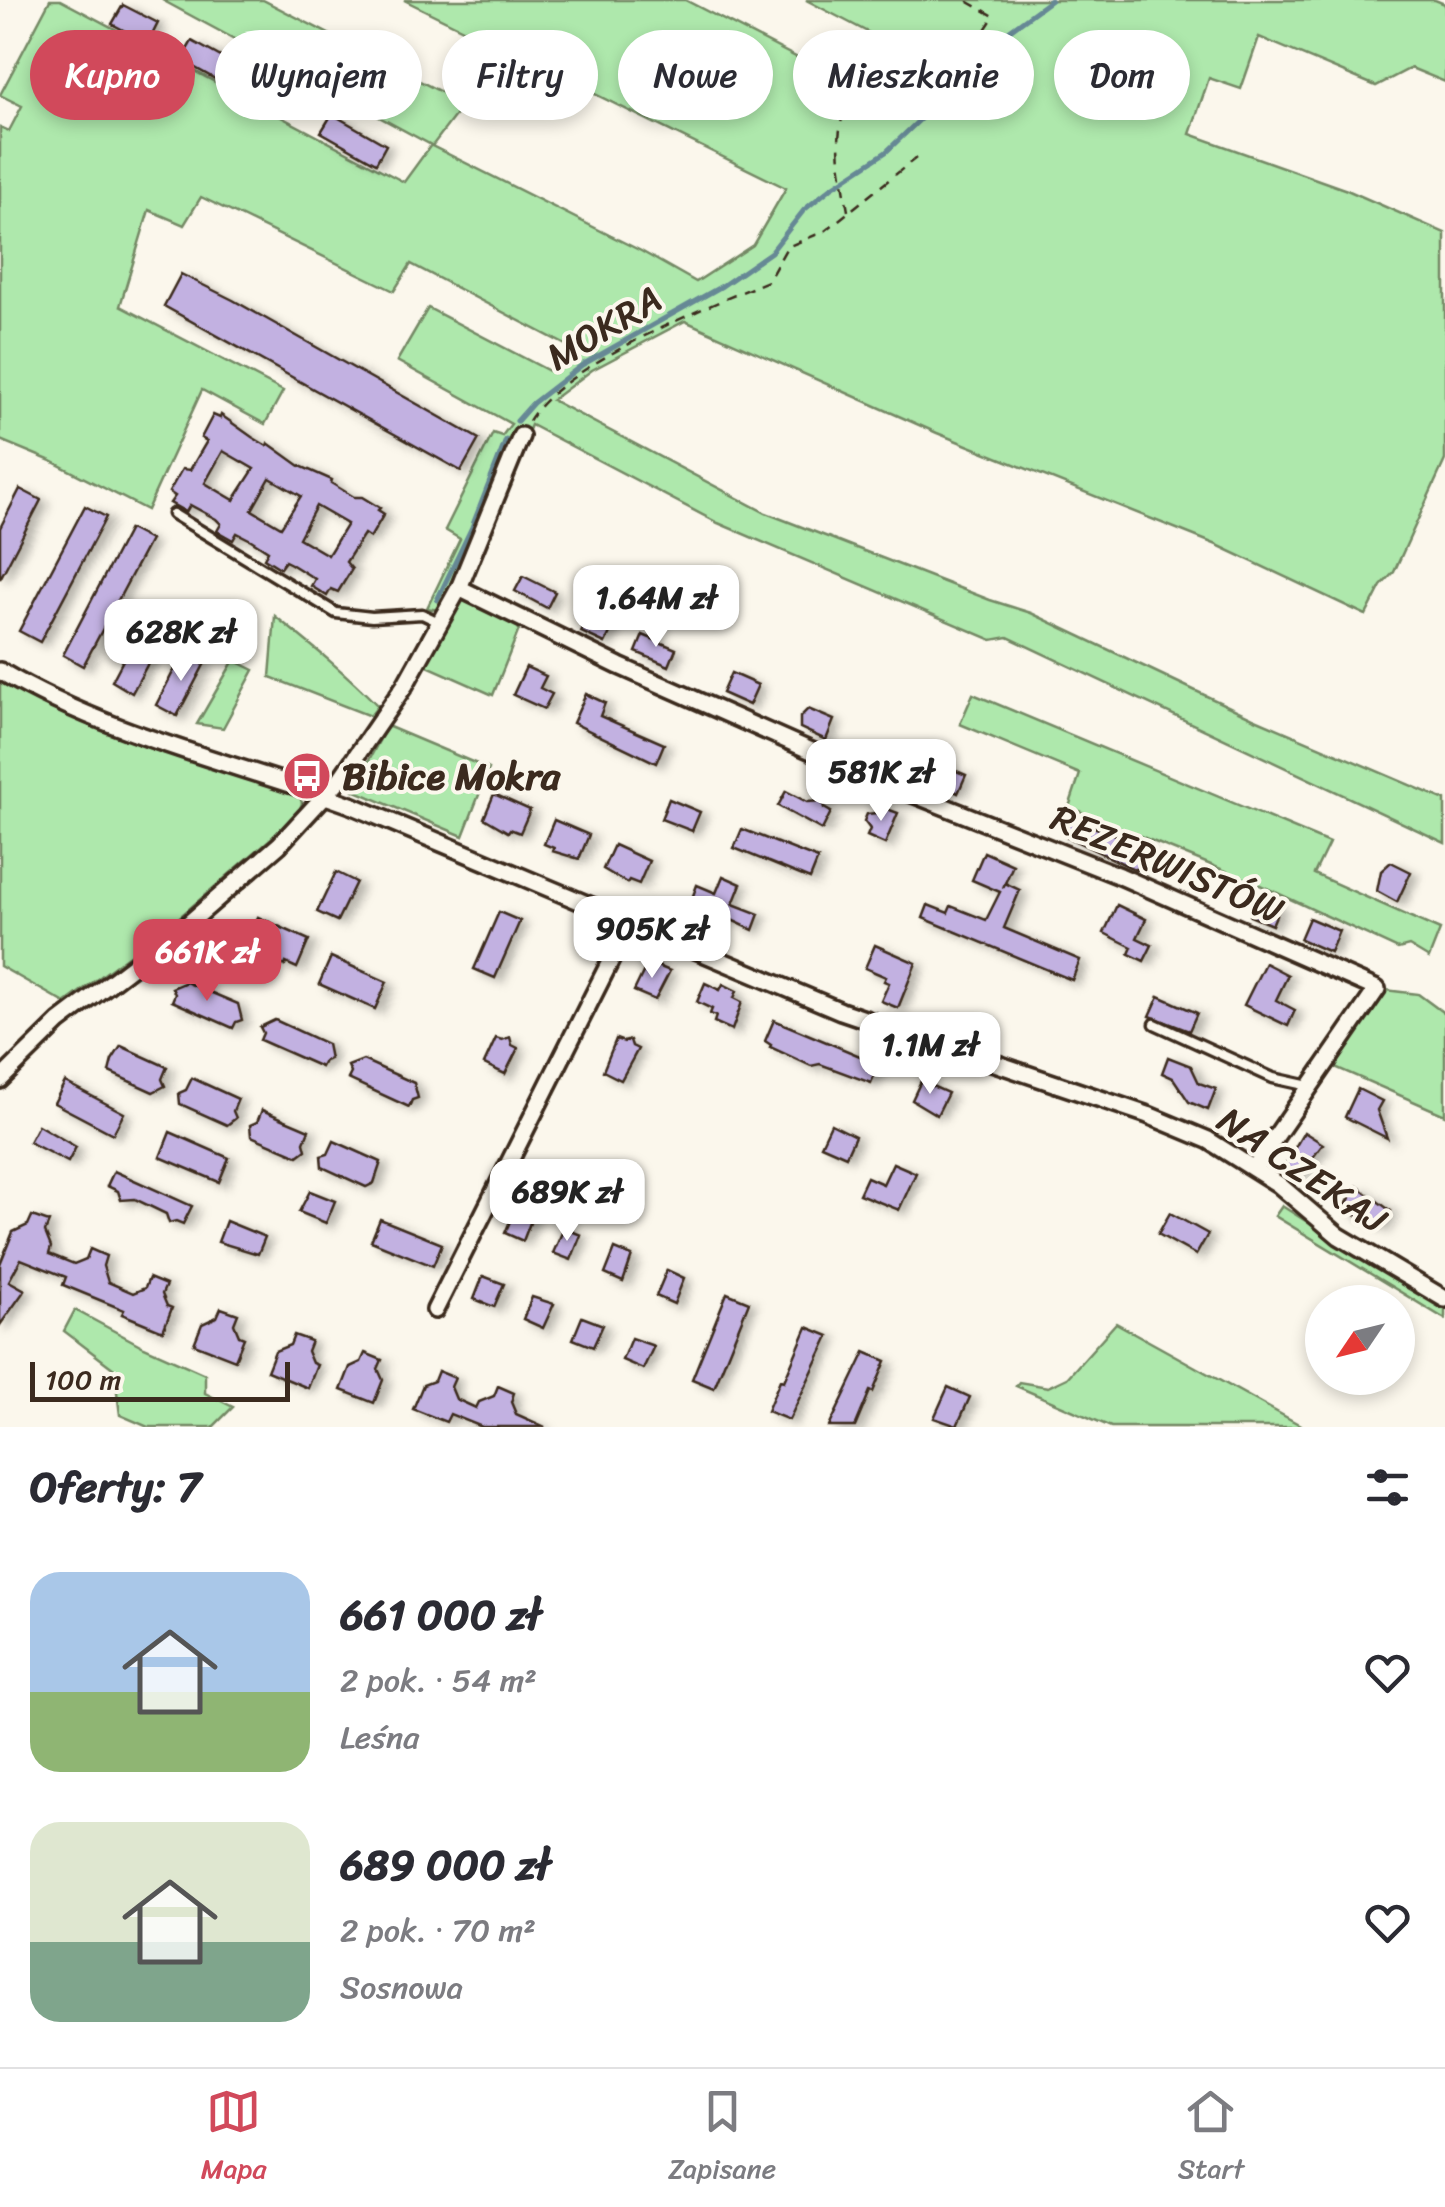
<!DOCTYPE html>
<html lang="pl">
<head>
<meta charset="utf-8">
<style>
  :root { --surface:#fff; --page:#f2f2f3; --text:#2b2b33; --muted:#7c7c81; --line:#e1e1e2; --accent:#d1495b }
  body { margin:0; font-family:Sriracha,sans-serif; background:var(--page); color:var(--text); height:100vh; display:flex; flex-direction:column; font-size:38px; white-space:nowrap }
  * { box-sizing:border-box; margin:0 }
  p { font-size:32px; color:var(--muted) }
  .icon { flex:none; width:55px; height:55px; fill:none; stroke:currentColor; stroke-width:2; stroke-linecap:round; stroke-linejoin:round }
  .map { position:relative; height:1427px; overflow:hidden }
  .side { display:flex; flex-direction:column; background:var(--surface); flex:1 }
  .side>* { flex:none }
  .hud { position:absolute; left:30px; top:30px; width:1385px; height:90px; display:flex; gap:20px }
  .needle { width:65px; rotate:235deg }
  .fabs { position:absolute; left:1305px; top:1285px; display:grid; gap:20px }
  .fabs a { display:grid; place-items:center; width:110px; height:110px; border-radius:50%; background:var(--surface); box-shadow:0 5px 15px #0003; font-size:50px }
  .scale { position:absolute; left:30px; bottom:25px; width:260px; box-sizing:border-box; padding-left:10px; border:5px solid #3b2a1e; border-top:0; font-size:28px; line-height:35px; white-space:nowrap; color:#3b2a1e; -webkit-text-stroke:8px #fbf7ec; paint-order:stroke }
  .price { position:absolute; translate:-50% -85px; padding:0 22px; border-radius:20px; background:#fff; color:#222; font-size:32px; line-height:65px; filter:drop-shadow(0 2px 5px #0008) }
  .price::after { content:''; position:absolute; left:50%; top:60px; width:30px; height:22px; margin-left:-15px; background:inherit; clip-path:polygon(0 0,100% 0,50% 100%) }
  .price.active { background:var(--accent); color:#fff }
  ul { padding:0; list-style:none }
  li { display:flex; align-items:center; gap:30px; height:250px; padding:0 30px }
  li span { display:grid; place-items:center; flex:none; width:280px; height:200px; border-radius:30px; color:#555 }
  li>.icon { margin-inline-start:auto }
  span .icon { width:120px; height:120px; fill:#fffc; stroke-width:1 }
  li b { font-size:42px }
  h2 { display:flex; justify-content:space-between; align-items:center; height:120px; padding:0 30px; font-size:42px }
  .pill { padding:0 35px; border-radius:45px; background:var(--surface); box-shadow:0 5px 15px #0003; font-size:35px; line-height:90px }
  .pill.active { background:var(--accent); color:#fff }
  .tabs { display:flex; justify-content:space-around; align-items:center; height:140px; border-top:2px solid var(--line); background:var(--surface); font-size:28px; color:var(--muted) }
  .tabs a { display:grid; justify-items:center; gap:5px }
  .tabs .active { color:var(--accent) }
  .map>svg:first-child { display:block }
  .green { fill:#aee8ac; stroke:#748965; stroke-width:2.5 }
  .lines { fill:none; stroke-linecap:round; stroke-linejoin:round }
  .stream { stroke:#668895; stroke-width:5 }
  .building { fill:#c2b1e1; stroke:#3b2a1e; stroke-width:2.5; fill-rule:evenodd; filter:url(#shadow) }
  .service-casing { stroke:#3b2a1e; stroke-width:15 }
  .minor-casing { stroke:#3b2a1e; stroke-width:22 }
  .path { stroke:#3b2a1e; stroke-width:2.5; stroke-dasharray:10 8; stroke-linecap:butt }
  .service { stroke:#fbf7ec; stroke-width:8 }
  .minor { stroke:#fbf7ec; stroke-width:15 }
  .labels { text-anchor:middle; dominant-baseline:central; stroke-width:8; stroke-linejoin:round; paint-order:stroke }
  .street-label { font-size:38px; fill:#3b2a1e; stroke:#fbf7ec }
  .poi-label { font-size:38px; font-weight:bold; fill:#3b2a1e; stroke:#fbf7ec; text-anchor:start }
</style>
</head>
<body>
<div class="map">
<svg width="1445" height="1427" viewBox="0 0 1445 1427">
  <defs>
    <filter id="shadow"><feDropShadow dx="7" dy="4" stdDeviation="5" flood-color="#0004"/></filter>
  </defs>
  <rect width="100%" height="100%" fill="#fbf7ec"/>
  <filter id="ink" filterUnits="userSpaceOnUse"><feTurbulence type="fractalNoise" baseFrequency=".01" numOctaves="2"/><feDisplacementMap in="SourceGraphic" scale="20" xChannelSelector="R" yChannelSelector="G"/><feConvolveMatrix kernelMatrix="1 2 1 2 8 2 1 2 1" color-interpolation-filters="sRGB"/></filter>
  <g filter="url(#ink)">
    <!-- green -->
    <g class="green">
      <path d="M50 0H60L404 182 431 145 162 0H263L464 104 432 146 641 251 696 282 753 245 786 188 404 0H685L858 89 879 38 806 0H1435L1445 4V82L1411 68 1376 86 1259 37 1241 89 1209 78 1190 134 1347 190 1445 233V460L1394 572 1381 586 1366 615 1217 545 937 433 685 321 592 370 552 400 766 513 990 600 1031 613 1253 718 1445 800V843L1008 637 992 640 718 523 531 425 481 548 470 544 438 610 427 608 460 539 445 530 493 433 502 436 511 424 397 361 428 308 553 373 579 352 411 264 394 291 201 197 184 225 149 210 120 306 283 391 265 424 202 390 147 510 51 461 0 440V127L9 131 22 106 0 95Z"/>
      <path d="M462 599 482 604 520 627 493 695 425 665Z"/>
      <path d="M275 616C311 645 346 673 378 706L370 716 270 677Z"/>
      <path d="M234 660 254 670 223 728 197 724Z"/>
      <path d="M0 677C48 703 94 729 146 747 197 764 250 777 300 797L302 803 298 815 175 921 65 1003 0 966Z"/>
      <path d="M973 694 1329 843 1314 874 1440 930 1429 958 1409 946 1398 949 1260 885 1069 807 1080 774 960 724Z"/>
      <path d="M387 726 489 769 463 836 353 790Z"/>
      <path d="M1385 990 1418 994 1445 1014V1115L1335 1067Z"/>
      <path d="M1282 1206 1445 1309V1319L1275 1216Z"/>
      <path d="M75 1310 144 1347 205 1374V1393L233 1407 213 1427H148L120 1415 114 1369 64 1331Z"/>
      <path d="M1116 1323 1304 1427H1111L1016 1386 1019 1382 1048 1387 1067 1378Z"/>
    </g>
    <g class="lines">
      <!-- stream -->
      <g class="stream">
        <path d="M517 421 533 403 582 365 722 286 771 252 804 210 831 188 886 152 957 84 977 54 1051 0"/>
        <path d="M437 600 472 527 506 440"/>
      </g>
    </g>
    <!-- building -->
    <g class="building">
      <path d="M123 5 158 23 148 43 112 24Z"/>
      <path d="M192 41 228 61 217 80 181 60Z"/>
      <path d="M332 114 386 145 376 163 321 132Z"/>
      <path d="M181 274 233 300 479 439 461 471 164 306Z"/>
      <path d="M213 415 220 418 221 415 252 437 267 446 268 443 300 466 332 480 331 483 354 497H362L380 508 378 510 384 514 370 538 364 534 346 562 352 569 338 592 331 589 327 596 311 586 315 579 291 564 285 561 280 568 264 558 268 551 251 540 237 533 233 540 217 531 221 524 216 519 190 505 186 512 170 503 175 496 169 492 182 469 190 470 207 441 201 438ZM223 451 254 469 234 500 205 483ZM270 478 301 496 281 527 252 510ZM316 506 347 524 328 555 299 538Z"/>
      <path d="M20 489 41 500 0 579V528Z"/>
      <path d="M85 506 106 517 40 642 19 631Z"/>
      <path d="M129 529 150 540 83 666 63 655Z"/>
      <path d="M523 576 555 592 547 608 515 591Z"/>
      <path d="M591 611 615 622 605 643 581 632Z"/>
      <path d="M140 628 161 639 132 693 112 681Z"/>
      <path d="M643 635 676 649 669 666 636 652Z"/>
      <path d="M184 651 205 663 177 716 156 705Z"/>
      <path d="M526 667 546 676 540 688 552 694 544 709 513 695Z"/>
      <path d="M731 673 758 685 749 705 722 693Z"/>
      <path d="M586 694 605 703 600 716 664 744 656 763 573 723Z"/>
      <path d="M808 709 834 720 826 740 800 728V717Z"/>
      <path d="M906 750 966 775 958 793 942 786 944 783 899 768Z"/>
      <path d="M786 791 807 802 822 801 824 808 831 812 822 830 778 806Z"/>
      <path d="M494 794 530 810 520 833 510 829 508 832 484 818Z"/>
      <path d="M669 799 700 812 692 831 661 819Z"/>
      <path d="M879 806 898 813 885 844 867 836 870 829 864 821 867 814 876 813Z"/>
      <path d="M1068 818 1147 846 1136 870 1061 834Z"/>
      <path d="M554 820 589 835 579 859 552 851 554 848 544 844Z"/>
      <path d="M742 829 818 859 810 879 734 848Z"/>
      <path d="M614 845 649 861 639 884 629 880 627 883 603 869Z"/>
      <path d="M984 852 1013 865 1003 888 1005 883 1020 890 1004 928 1080 960 1072 980 923 918 928 905 948 913 951 906 986 920 1000 892 972 880Z"/>
      <path d="M1391 862 1411 872 1397 902 1377 891 1381 871Z"/>
      <path d="M336 872 356 882 337 921 317 912Z"/>
      <path d="M723 876 741 884 733 904 759 914 753 930 691 901 697 885 716 893Z"/>
      <path d="M1259 896 1280 906 1272 925 1250 916Z"/>
      <path d="M1117 905 1146 919 1137 938 1152 945 1144 961 1129 954 1132 947 1104 933Z"/>
      <path d="M499 912 520 921 495 978 474 969Z"/>
      <path d="M258 917 309 940 297 968 286 963 285 966 245 945Z"/>
      <path d="M1309 918 1339 931 1330 952 1300 939Z"/>
      <path d="M875 945 916 963 898 1008 881 1001 889 983 884 981 886 977 865 968Z"/>
      <path d="M331 957 387 982 375 1009 319 984Z"/>
      <path d="M648 962 670 971 655 1000 634 991Z"/>
      <path d="M1265 963 1288 975 1276 1000 1295 1010 1288 1026 1244 1005Z"/>
      <path d="M186 982 238 1004 242 1020 236 1022 233 1028 172 1001 175 994 172 988Z"/>
      <path d="M705 983 720 990 723 984 737 991 734 998 742 1002 732 1030 714 1022 716 1016 710 1014 712 1009 697 1002Z"/>
      <path d="M1159 996 1197 1013 1189 1031 1150 1016Z"/>
      <path d="M275 1020 327 1044 330 1059 324 1061 321 1067 260 1040 263 1033 260 1027Z"/>
      <path d="M774 1020 879 1064 871 1083 820 1064 811 1066 770 1047 771 1045 765 1041Z"/>
      <path d="M510 1037 512 1045 518 1048 505 1074 484 1064 496 1038 502 1040Z"/>
      <path d="M616 1039 624 1042 630 1040 632 1046 638 1049 621 1080 603 1071Z"/>
      <path d="M121 1046 167 1067 162 1079 165 1086 153 1092 109 1072 112 1060Z"/>
      <path d="M1168 1057 1191 1066 1199 1083 1216 1089 1208 1110 1189 1102 1173 1078 1162 1073Z"/>
      <path d="M363 1060 414 1083 418 1098 412 1100 409 1107 348 1079 351 1073 348 1066Z"/>
      <path d="M192 1078 238 1099 233 1111 236 1118 227 1125 180 1104 179 1093 186 1090Z"/>
      <path d="M921 1081 948 1093 937 1115 912 1100Z"/>
      <path d="M65 1082 124 1113 113 1134 54 1103Z"/>
      <path d="M1358 1089 1382 1101 1377 1110 1387 1138 1345 1117Z"/>
      <path d="M262 1110 309 1130 304 1142 306 1150 298 1156 251 1136 250 1125 257 1122Z"/>
      <path d="M831 1124 855 1136 846 1156 821 1145Z"/>
      <path d="M38 1125 76 1147 68 1162 29 1142Z"/>
      <path d="M170 1132 229 1158 219 1182 160 1157Z"/>
      <path d="M1304 1132 1323 1144 1298 1177 1283 1168Z"/>
      <path d="M334 1141 381 1162 374 1183 366 1187 322 1167 321 1156 328 1154Z"/>
      <path d="M893 1163 916 1173 899 1210 859 1194 867 1177 883 1184Z"/>
      <path d="M114 1171 192 1206 183 1224 176 1221 169 1223 166 1214 135 1199 121 1200 118 1191 107 1186Z"/>
      <path d="M1357 1186 1391 1211 1381 1228 1344 1208Z"/>
      <path d="M310 1191 335 1201 326 1223 299 1212Z"/>
      <path d="M516 1207 533 1215 523 1241 505 1233Z"/>
      <path d="M1170 1213 1208 1234 1196 1255 1158 1234Z"/>
      <path d="M32 1216 49 1222 45 1232 51 1247 49 1254 74 1264 86 1259 90 1249 106 1256 103 1266 108 1282 133 1293 145 1288 149 1278 166 1285 162 1294 167 1306 172 1308 163 1331 122 1314 124 1310 63 1285 66 1277 21 1259 9 1281 25 1290 0 1325V1264L13 1232 28 1225Z"/>
      <path d="M380 1219 442 1244 433 1266 371 1241Z"/>
      <path d="M226 1221 265 1237 258 1254 218 1242Z"/>
      <path d="M564 1228 581 1235 571 1260 553 1253Z"/>
      <path d="M615 1249 632 1256 623 1282 605 1274Z"/>
      <path d="M667 1270 684 1278 674 1304 656 1296Z"/>
      <path d="M483 1276 504 1284 494 1307 474 1299Z"/>
      <path d="M727 1293 749 1302 714 1388 692 1379Z"/>
      <path d="M532 1297 554 1304 543 1328 523 1319Z"/>
      <path d="M221 1308 238 1314 234 1324 239 1336 244 1338 235 1360 194 1344 202 1324 217 1317Z"/>
      <path d="M582 1317 603 1325 593 1347 573 1339Z"/>
      <path d="M807 1327 829 1336 789 1420 767 1411 780 1380 784 1381Z"/>
      <path d="M294 1335 311 1341 307 1351 312 1363 317 1365 308 1388 267 1371 275 1351 290 1345Z"/>
      <path d="M631 1338 654 1346 643 1369 622 1360Z"/>
      <path d="M865 1352 886 1361 873 1392 870 1391 855 1427H829Z"/>
      <path d="M365 1353 382 1360 378 1369 383 1380 374 1403 341 1390 350 1367 361 1362Z"/>
      <path d="M438 1371 455 1378 451 1387 456 1399 476 1408 479 1402 494 1396 498 1386 514 1393 511 1402 516 1414 545 1427H482L450 1414 446 1422 413 1409 423 1385 434 1381Z"/>
      <path d="M948 1387 970 1397 957 1426 934 1418Z"/>
    </g>
    <g class="lines">
      <!-- service casing -->
      <g class="service-casing">
        <g id="service">
          <path d="M173 514 336 613 372 617 422 614 439 622"/>
          <path d="M1155 1024 1273 1078 1309 1086"/>
        </g>
      </g>
      <!-- minor casing -->
      <g class="minor-casing">
        <g id="minor">
          <path d="M459 588 619 666 875 779 1120 876 1377 989 1254 1168"/>
          <path d="M0 671C110 736 233 762 351 805L841 1011 1148 1115 1208 1140 1278 1184 1339 1236 1445 1299"/>
          <path d="M0 1080 59 1022 188 924 279 845 341 778 405 685 459 588 521 436"/>
          <path d="M435 1310 630 922"/>
        </g>
      </g>
      <!-- path -->
      <g class="path">
        <path d="M848 211C835 137 832 125 868 59L901 54 948 58 962 44 979 39 994 16 965 0"/>
        <path d="M529 421C562 364 707 307 768 281L787 247 825 231 916 158"/>
      </g>
      <!-- service -->
      <use href="#service" class="service"/>
      <!-- minor -->
      <use href="#minor" class="minor"/>
    </g>
  </g>
  <!-- icons -->
  <defs>
    <g id="bus-disc" transform="scale(2.5)"><circle r="9.5" fill="#d1495b" stroke="#fbf7ec"/><path d="M-5-6H5V4H4V6H2V4H-2V6H-4V4H-5ZM-3.5-4V0h7V-4ZM-3.5 1.2v1.5H-2V1.2ZM2 1.2v1.5H3.5V1.2Z" fill="#fff"/></g>
  </defs>
  <g fill-rule="evenodd">
    <use href="#bus-disc" x="307" y="776"/>
  </g>
  <g class="labels">
    <!-- street labels -->
    <g class="street-label">
      <text transform="translate(604 328) rotate(-31)">MOKRA</text>
      <text transform="translate(1167 864) rotate(23)">REZERWISTÓW</text>
      <text transform="translate(1302 1170) rotate(34)">NA CZEKAJ</text>
    </g>
    <!-- poi labels -->
    <g class="poi-label">
      <text x="342" y="776">Bibice Mokra</text>
    </g>
  </g>
</svg>
<div class="fabs">
<a><svg class="needle" viewBox="-14 -14 28 28"><path d="M0-13l5 13h-10z" fill="#e53935"/><path d="M0 13l5-13h-10z" fill="#7c7c81"/></svg></a>
</div>
<div class="scale">100 m</div>
<b class="price" style="left:656px;top:650px">1.64M zł</b>
<b class="price" style="left:181px;top:684px">628K zł</b>
<b class="price" style="left:881px;top:824px">581K zł</b>
<b class="price" style="left:652px;top:981px">905K zł</b>
<b class="price active" style="left:207px;top:1004px">661K zł</b>
<b class="price" style="left:930px;top:1097px">1.1M zł</b>
<b class="price" style="left:567px;top:1244px">689K zł</b>
<div class="hud">
<a class="pill active">Kupno</a>
<a class="pill">Wynajem</a>
<a class="pill">Filtry</a>
<a class="pill">Nowe</a>
<a class="pill">Mieszkanie</a>
<a class="pill">Dom</a>
</div>
</div>
<section class="side">
<h2>Oferty: 7<svg class="icon" aria-label="filters" viewBox="0 0 24 24"><path d="M4 7h16M4 17h16"/><circle cx="9" cy="7" r="2"/><circle cx="15" cy="17" r="2"/></svg></h2>
<ul>
<li><span style="background:linear-gradient(#a9c7e8 60%,#8fb573 0)"><svg class="icon" aria-label="home" viewBox="0 0 24 24"><path d="M3 11l9-7 9 7M6 9v11h12V9"/></svg></span><div><b>661 000 zł</b><p>2 pok. · 54 m²</p><p>Leśna</p></div><svg class="icon" aria-label="heart" viewBox="0 0 24 24"><path d="M12 20l-8-8c-3-5 5-10 8-4 3-6 11-1 8 4z"/></svg></li>
<li><span style="background:linear-gradient(#dfe7d0 60%,#7fa58c 0)"><svg class="icon" aria-label="home" viewBox="0 0 24 24"><path d="M3 11l9-7 9 7M6 9v11h12V9"/></svg></span><div><b>689 000 zł</b><p>2 pok. · 70 m²</p><p>Sosnowa</p></div><svg class="icon" aria-label="heart" viewBox="0 0 24 24"><path d="M12 20l-8-8c-3-5 5-10 8-4 3-6 11-1 8 4z"/></svg></li>
</ul>
</section>
<nav class="tabs">
<a class="active"><svg class="icon" aria-label="map" viewBox="0 0 24 24"><path d="M3 6l6-2 6 2 6-2v14l-6 2-6-2-6 2zM9 4v14M15 6v14"/></svg>Mapa</a>
<a><svg class="icon" aria-label="saved" viewBox="0 0 24 24"><path d="M7 4h10v16l-5-4-5 4z"/></svg>Zapisane</a>
<a><svg class="icon" aria-label="home" viewBox="0 0 24 24"><path d="M3 11l9-7 9 7M6 9v11h12V9"/></svg>Start</a>
</nav>
</body>
</html>
